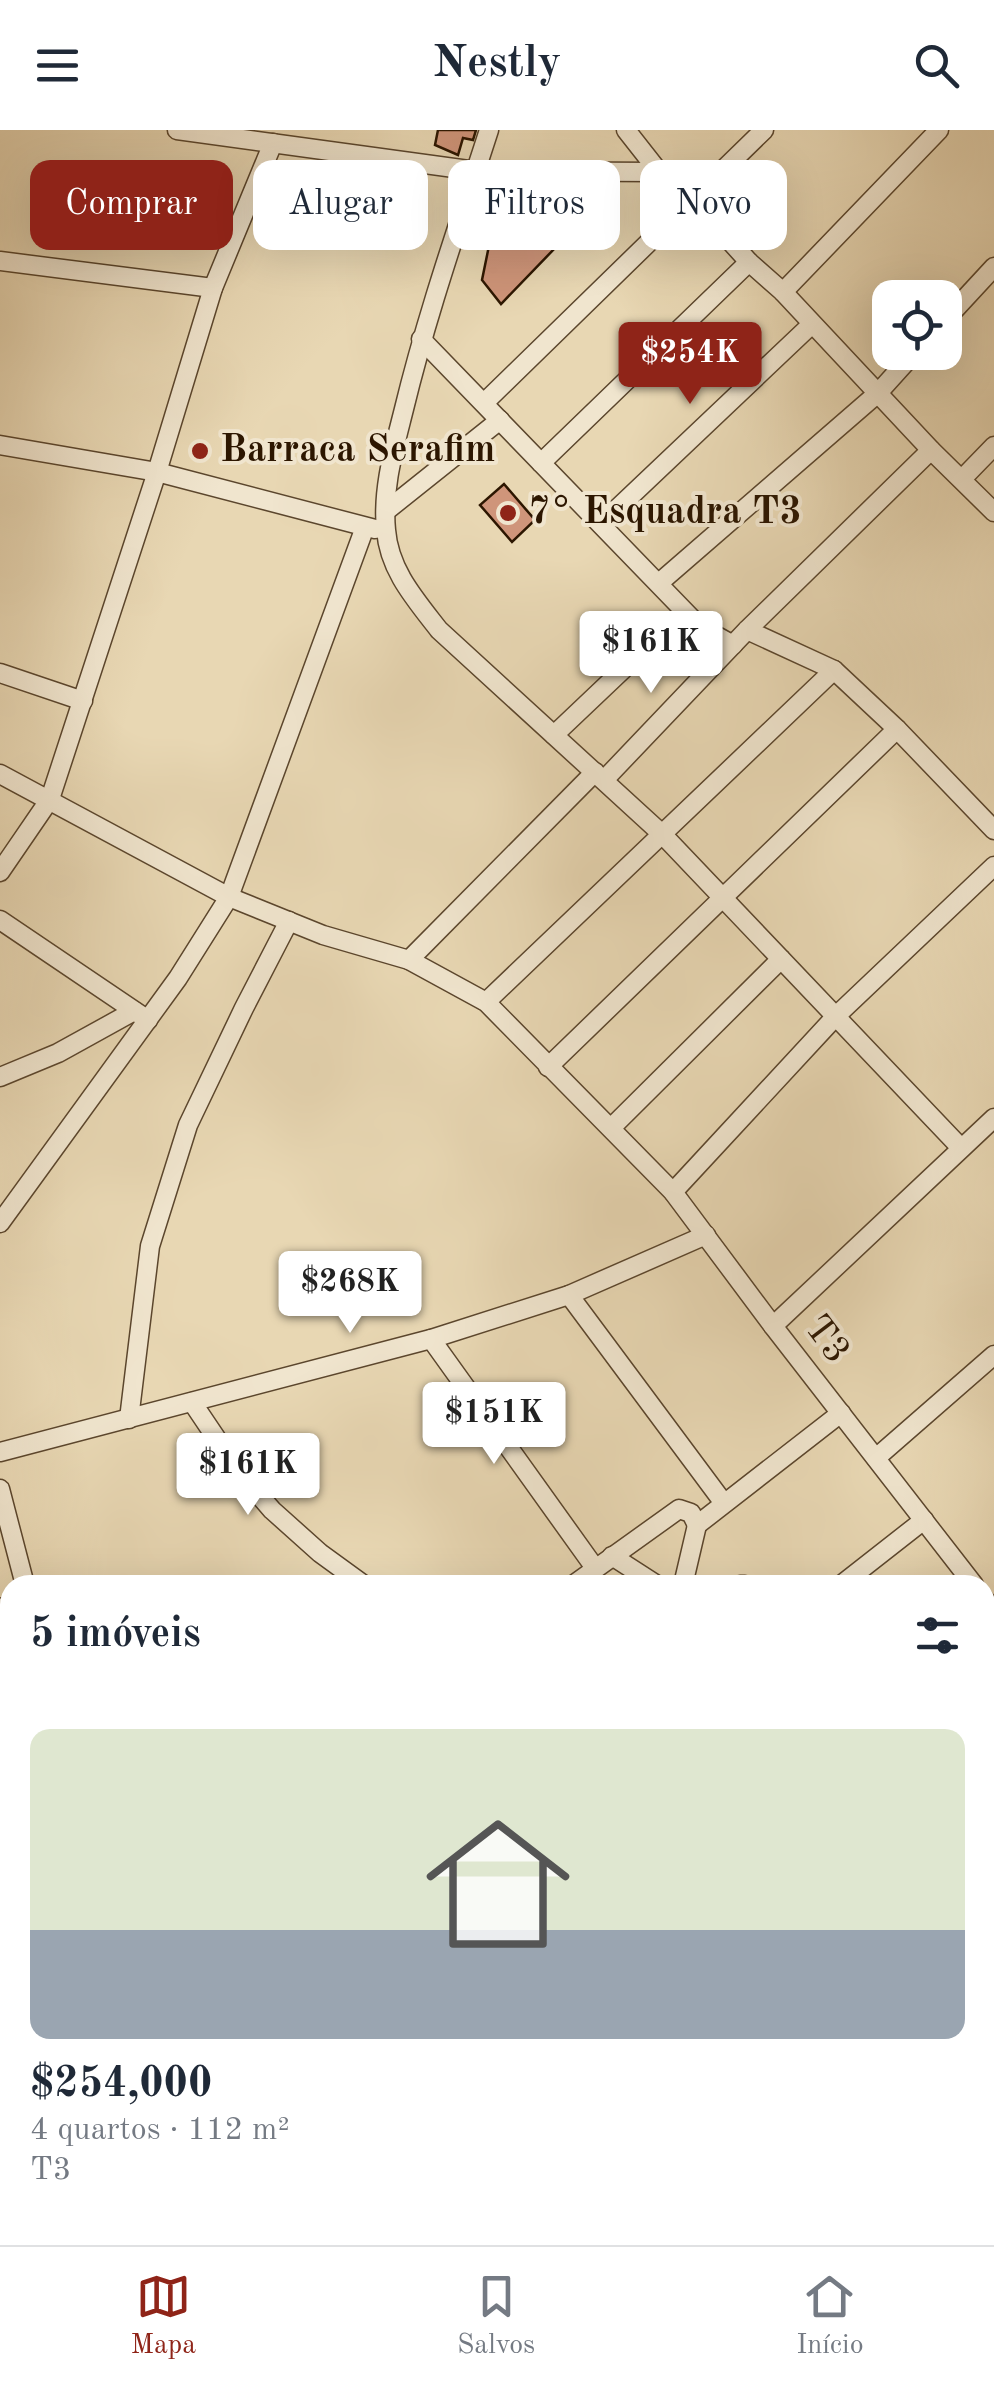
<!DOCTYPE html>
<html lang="pt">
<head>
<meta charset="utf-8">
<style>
  :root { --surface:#fff; --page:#f2f2f3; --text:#1f2937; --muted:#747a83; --line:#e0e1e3; --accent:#8f2418 }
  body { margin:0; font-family:"Old Standard TT",serif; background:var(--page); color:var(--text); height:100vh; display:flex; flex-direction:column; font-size:38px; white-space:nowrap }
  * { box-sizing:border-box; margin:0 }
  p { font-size:32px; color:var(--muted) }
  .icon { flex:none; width:55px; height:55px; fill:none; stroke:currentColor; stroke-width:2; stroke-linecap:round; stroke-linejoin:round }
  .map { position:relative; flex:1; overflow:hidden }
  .details { position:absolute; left:0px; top:1445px; width:995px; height:670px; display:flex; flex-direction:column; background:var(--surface); border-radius:30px 30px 0 0; box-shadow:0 10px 40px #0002 }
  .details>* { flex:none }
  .top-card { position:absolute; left:30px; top:30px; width:935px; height:90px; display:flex; gap:20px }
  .buttons { position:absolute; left:872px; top:150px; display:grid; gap:20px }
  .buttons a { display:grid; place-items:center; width:90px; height:90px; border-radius:20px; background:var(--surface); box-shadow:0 10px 40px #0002; font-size:50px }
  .price { position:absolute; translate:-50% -85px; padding:0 22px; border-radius:10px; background:#fff; color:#222; font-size:32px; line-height:65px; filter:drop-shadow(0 2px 5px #0008) }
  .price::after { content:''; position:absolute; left:50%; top:60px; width:30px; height:22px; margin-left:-15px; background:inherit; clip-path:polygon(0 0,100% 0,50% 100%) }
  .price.active { background:var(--accent); color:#fff }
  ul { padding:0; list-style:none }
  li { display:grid; align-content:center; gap:20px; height:530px; padding:0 30px }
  li span { display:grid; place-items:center; height:310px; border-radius:20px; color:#555 }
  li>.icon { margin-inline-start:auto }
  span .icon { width:180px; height:180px; fill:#fffc; stroke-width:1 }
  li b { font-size:42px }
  h2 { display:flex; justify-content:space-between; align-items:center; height:120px; padding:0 30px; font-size:42px }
  .tag { padding:0 35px; border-radius:20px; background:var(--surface); box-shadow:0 10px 40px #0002; font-size:35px; line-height:90px }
  .tag.active { background:var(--accent); color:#fff }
  header { display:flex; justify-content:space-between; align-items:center; height:130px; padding:0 30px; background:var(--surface); font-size:45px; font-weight:600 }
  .dock { display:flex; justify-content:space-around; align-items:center; height:140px; border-top:2px solid var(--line); background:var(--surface); font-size:28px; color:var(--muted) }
  .dock a { display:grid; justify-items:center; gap:5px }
  .dock .active { color:var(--accent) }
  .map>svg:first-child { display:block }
  .building { fill:#cf957a; stroke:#2c1600; stroke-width:2.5 }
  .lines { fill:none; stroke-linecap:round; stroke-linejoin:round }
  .minor-casing { stroke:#5b462d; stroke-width:21 }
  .minor { stroke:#f0e5ce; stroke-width:18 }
  .poi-dot { fill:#8f2418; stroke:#f0e5ce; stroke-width:4 }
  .labels { text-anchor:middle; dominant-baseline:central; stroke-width:8; stroke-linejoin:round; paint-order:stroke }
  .poi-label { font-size:38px; font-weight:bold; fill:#2c1600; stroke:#f0e5ce; text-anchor:start }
  .street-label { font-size:38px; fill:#2c1600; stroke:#f0e5ce }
</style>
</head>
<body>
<header><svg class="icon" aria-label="menu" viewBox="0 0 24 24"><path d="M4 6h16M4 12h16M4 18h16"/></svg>Nestly<svg class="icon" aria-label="search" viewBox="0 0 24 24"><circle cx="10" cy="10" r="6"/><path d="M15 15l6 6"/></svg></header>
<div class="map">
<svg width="994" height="2115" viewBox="0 0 994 2115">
  <rect width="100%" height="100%" fill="#e8d7b3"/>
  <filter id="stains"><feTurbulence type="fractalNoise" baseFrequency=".002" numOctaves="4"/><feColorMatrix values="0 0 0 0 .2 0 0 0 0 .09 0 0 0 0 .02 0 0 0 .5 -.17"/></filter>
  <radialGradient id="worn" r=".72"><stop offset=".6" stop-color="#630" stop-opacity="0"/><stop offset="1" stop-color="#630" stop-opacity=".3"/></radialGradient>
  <!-- building -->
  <g class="building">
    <path d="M438 0H476L473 10 463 8 458 25 435 15Z"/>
    <path d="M558 58 584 88 501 174 482 150 492 101 534 61Z"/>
    <path d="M504 354 535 390 512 412 480 375Z"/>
  </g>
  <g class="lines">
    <!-- minor casing -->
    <g class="minor-casing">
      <g id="minor">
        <path d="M177 0 476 41 659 42"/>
        <path d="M489 0C459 93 427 184 404 279 394 319 382 359 386 400 389 440 415 469 439 500L663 705 961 1018"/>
        <path d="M626 0 659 42 693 70 749 132 783 162 931 320 994 382"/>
        <path d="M0 131 213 158"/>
        <path d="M783 162 939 0"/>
        <path d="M945 190 994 137"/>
        <path d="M421 209 699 496 733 515"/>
        <path d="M484 273 764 0"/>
        <path d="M0 315 157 342 375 399"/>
        <path d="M541 333 749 132"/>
        <path d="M962 349 994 316"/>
        <path d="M386 381 500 290"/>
        <path d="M601 394 812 194"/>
        <path d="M659 453 878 263 915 222"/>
        <path d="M747 500 834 540 897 599 994 700"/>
        <path d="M0 543 83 571"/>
        <path d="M554 605 652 512"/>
        <path d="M0 644 229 767 323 805 409 830 486 872 673 1062 773 1196"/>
        <path d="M604 650 747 500 931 320"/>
        <path d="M0 742 50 669 157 342 213 158 273 13"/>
        <path d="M0 790 148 890"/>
        <path d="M409 830 595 642"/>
        <path d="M486 872 834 540"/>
        <path d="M548 937 897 599"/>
        <path d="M0 947 58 923 134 881"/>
        <path d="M612 997 781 829"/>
        <path d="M673 1062 836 886 994 736"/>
        <path d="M0 1093 178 848 229 767 365 397"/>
        <path d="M569 1165 723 1372"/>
        <path d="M431 1209 595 1438"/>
        <path d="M192 1272 239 1342 272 1380 320 1423 364 1455"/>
        <path d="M129 1289 150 1116 188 995 244 878 289 791"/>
        <path d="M0 1322 431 1209 569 1165 706 1105"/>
        <path d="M876 1328 994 1225"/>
        <path d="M0 1359 25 1455"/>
        <path d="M612 1426 657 1455"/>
        <path d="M573 1455 679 1379 691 1383 697 1395 841 1283"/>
        <path d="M683 1455 697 1395"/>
        <path d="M740 1455H745"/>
        <path d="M841 1455 924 1390"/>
        <path d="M974 1455 773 1196 994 988"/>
        <path d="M985 1470 994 1482"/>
        <path d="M0 1478 10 1476"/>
        <path d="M985 1528 994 1522"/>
        <path d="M0 1687 10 1697"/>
        <path d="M985 1707 994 1718"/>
        <path d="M0 1787 10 1774"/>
        <path d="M985 1808 994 1801"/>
        <path d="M985 1878 994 1871"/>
        <path d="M0 1915 10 1926"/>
        <path d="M985 1981 994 1991"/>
        <path d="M0 2002 10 1991"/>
        <path d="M985 2053 994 2045"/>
        <path d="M225 2105 236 2115"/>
        <path d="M471 2105 481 2115"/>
        <path d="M702 2105 712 2115"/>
        <path d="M927 2105 940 2115"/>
        <path d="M79 2115 88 2105"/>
        <path d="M320 2115 330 2105"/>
        <path d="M579 2115 588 2105"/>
      </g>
    </g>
    <!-- minor -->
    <use href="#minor" class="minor"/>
  </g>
  <!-- markers -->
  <g class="poi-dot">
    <circle cx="200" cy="321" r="10"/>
    <circle cx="508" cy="383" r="10"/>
  </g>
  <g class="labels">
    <!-- poi labels -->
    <g class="poi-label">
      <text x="220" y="321">Barraca Serafim</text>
      <text x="528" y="383">7° Esquadra T3</text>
    </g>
    <!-- street labels -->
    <g class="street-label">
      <text transform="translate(826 1210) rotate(53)">T3</text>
    </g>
  </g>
  <rect width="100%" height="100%" filter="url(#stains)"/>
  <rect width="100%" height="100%" fill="url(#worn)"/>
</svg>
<div class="buttons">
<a><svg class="icon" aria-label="locate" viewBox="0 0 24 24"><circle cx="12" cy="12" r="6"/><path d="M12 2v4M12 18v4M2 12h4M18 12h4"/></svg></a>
</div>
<b class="price active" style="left:690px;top:277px">$254K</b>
<b class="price" style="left:651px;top:566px">$161K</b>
<b class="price" style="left:350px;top:1206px">$268K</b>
<b class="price" style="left:494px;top:1337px">$151K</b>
<b class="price" style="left:248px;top:1388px">$161K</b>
<div class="top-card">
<a class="tag active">Comprar</a>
<a class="tag">Alugar</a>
<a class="tag">Filtros</a>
<a class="tag">Novo</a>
</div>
<section class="details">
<h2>5 imóveis<svg class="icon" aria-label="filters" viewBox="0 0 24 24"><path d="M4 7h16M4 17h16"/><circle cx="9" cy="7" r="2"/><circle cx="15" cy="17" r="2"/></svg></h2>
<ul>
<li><span style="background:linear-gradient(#dfe7d0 65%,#9aa5b1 0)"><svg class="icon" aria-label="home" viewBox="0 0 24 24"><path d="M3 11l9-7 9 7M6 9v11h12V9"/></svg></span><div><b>$254,000</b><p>4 quartos · 112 m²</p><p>T3</p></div></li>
</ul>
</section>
</div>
<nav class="dock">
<a class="active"><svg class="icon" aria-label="map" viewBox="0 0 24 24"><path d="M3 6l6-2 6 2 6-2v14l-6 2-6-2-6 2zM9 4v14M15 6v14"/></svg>Mapa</a>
<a><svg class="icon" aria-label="saved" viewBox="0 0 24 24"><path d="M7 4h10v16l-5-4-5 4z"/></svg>Salvos</a>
<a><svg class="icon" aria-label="home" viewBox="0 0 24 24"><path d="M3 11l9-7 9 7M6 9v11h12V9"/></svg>Início</a>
</nav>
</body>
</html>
